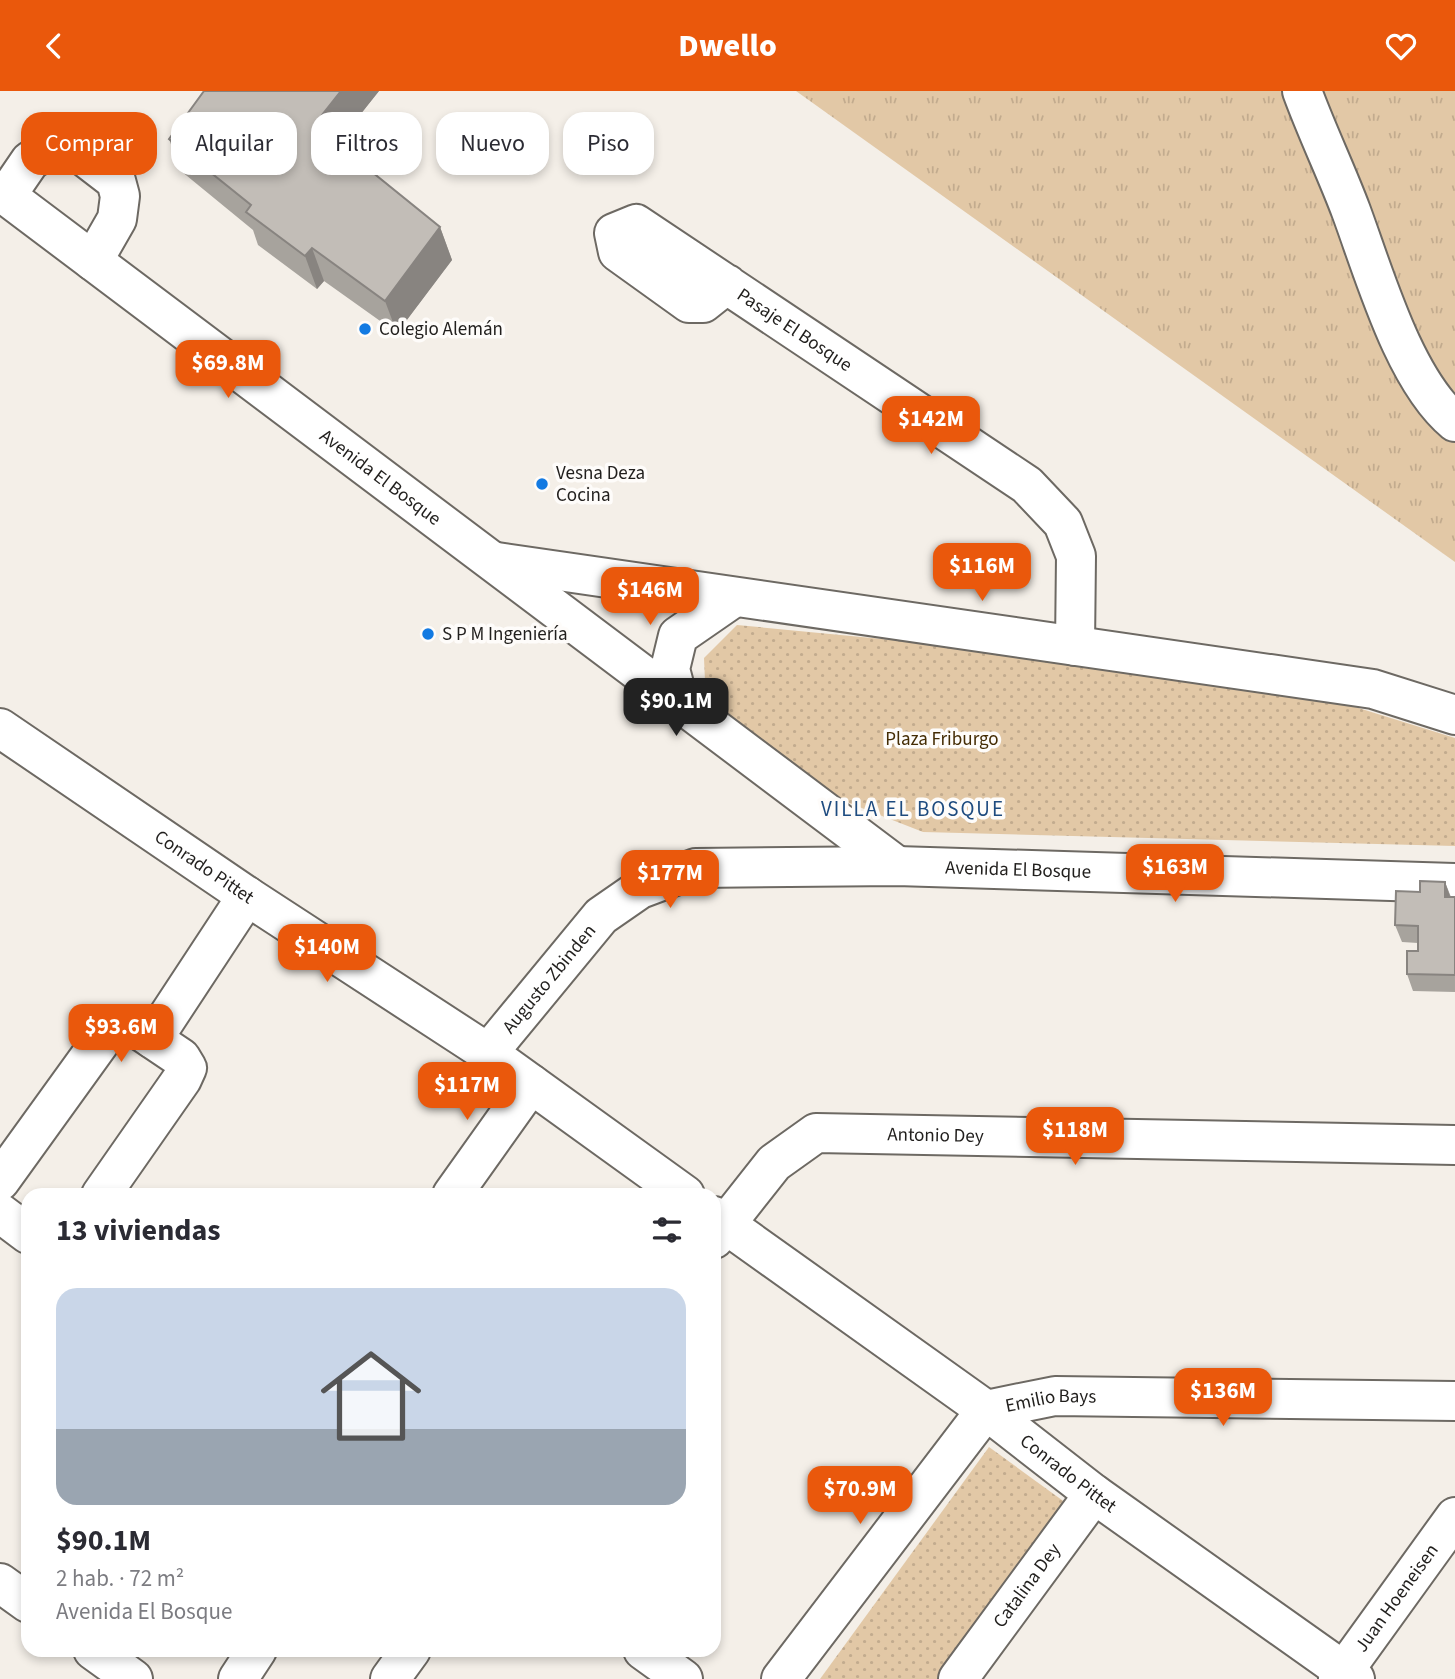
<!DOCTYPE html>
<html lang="es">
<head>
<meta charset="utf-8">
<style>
  :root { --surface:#fff; --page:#f2f2f3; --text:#2b2b33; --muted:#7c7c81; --accent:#ea580c }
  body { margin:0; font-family:"Source Sans 3",sans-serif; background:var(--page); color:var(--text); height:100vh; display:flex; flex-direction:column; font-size:26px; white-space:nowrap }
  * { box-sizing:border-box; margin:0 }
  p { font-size:23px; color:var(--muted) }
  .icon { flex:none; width:38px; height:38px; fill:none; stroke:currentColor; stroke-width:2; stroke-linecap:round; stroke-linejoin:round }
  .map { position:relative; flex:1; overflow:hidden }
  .panel { position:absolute; left:21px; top:1097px; width:700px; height:469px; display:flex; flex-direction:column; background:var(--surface); border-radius:21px; box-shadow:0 4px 10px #0003 }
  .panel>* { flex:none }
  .banner { position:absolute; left:21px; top:21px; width:700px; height:63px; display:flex; gap:14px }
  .price { position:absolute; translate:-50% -60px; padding:0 16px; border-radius:14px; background:var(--accent); color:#fff; font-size:23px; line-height:46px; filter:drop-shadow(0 2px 4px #0008) }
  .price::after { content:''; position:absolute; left:50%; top:42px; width:21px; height:16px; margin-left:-10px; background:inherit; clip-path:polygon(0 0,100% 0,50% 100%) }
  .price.selected { background:#222; color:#fff }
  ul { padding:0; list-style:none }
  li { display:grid; align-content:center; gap:14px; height:371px; padding:0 35px }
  li span { display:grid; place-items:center; height:217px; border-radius:21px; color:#555 }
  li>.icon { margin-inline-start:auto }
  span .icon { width:126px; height:126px; fill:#fffc; stroke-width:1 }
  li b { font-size:30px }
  h2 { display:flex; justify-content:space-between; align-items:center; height:84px; padding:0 35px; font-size:30px }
  .tag { padding:0 24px; border-radius:21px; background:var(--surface); box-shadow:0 4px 10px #0003; font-size:24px; line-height:63px }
  .tag.selected { background:var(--accent); color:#fff }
  header { display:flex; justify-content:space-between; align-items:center; height:91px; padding:0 35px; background:var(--accent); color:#fff; font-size:32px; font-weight:800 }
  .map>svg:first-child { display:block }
  .grass { fill:url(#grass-tufts) }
  .park { fill:url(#park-dots) }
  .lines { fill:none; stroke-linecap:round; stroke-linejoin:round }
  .minor-casing { stroke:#6d6963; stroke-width:42 }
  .minor { stroke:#fff; stroke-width:38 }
  .wall { fill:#a7a39d }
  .shaded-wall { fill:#888480 }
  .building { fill:#c2bdb7; stroke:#888480; stroke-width:2 }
  .poi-dot { fill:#137ae2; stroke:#fefcfa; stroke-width:2.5 }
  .labels { text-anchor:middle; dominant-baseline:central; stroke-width:7; stroke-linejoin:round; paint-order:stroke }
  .poi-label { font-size:19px; fill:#211f1d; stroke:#fefcfa; text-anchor:start }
  .street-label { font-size:19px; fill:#211f1d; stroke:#fefcfa }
  .park-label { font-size:19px; fill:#442c04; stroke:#fefcfa }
  .neighbourhood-label { font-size:21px; letter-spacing:2px; fill:#1e4b7f; stroke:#fefcfa }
</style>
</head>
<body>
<header><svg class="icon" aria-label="back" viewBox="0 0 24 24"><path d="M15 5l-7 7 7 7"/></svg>Dwello<svg class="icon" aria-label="heart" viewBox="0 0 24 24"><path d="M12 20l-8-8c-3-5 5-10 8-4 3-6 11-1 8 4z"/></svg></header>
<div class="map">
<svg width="1455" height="1588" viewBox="0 0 1455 1588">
  <defs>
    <pattern id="grass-tufts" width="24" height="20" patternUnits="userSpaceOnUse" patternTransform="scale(1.75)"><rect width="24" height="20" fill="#e2c8a6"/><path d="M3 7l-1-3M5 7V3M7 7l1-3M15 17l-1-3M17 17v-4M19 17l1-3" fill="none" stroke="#c2ab8e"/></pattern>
    <pattern id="park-dots" width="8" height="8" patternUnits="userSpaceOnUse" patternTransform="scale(1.75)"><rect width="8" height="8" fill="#e2c8a6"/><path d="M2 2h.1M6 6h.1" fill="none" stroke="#c2ab8e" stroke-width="1.8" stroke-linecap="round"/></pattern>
  </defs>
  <rect width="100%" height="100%" fill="#f4efe8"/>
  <!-- grass -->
  <path class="grass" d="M796 0H1455V471Z"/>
  <!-- park -->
  <g class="park">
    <path d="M737 534 1048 564 1336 610 1455 647V755L923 741 831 705 706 613 704 567Z"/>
    <path d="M989 1356 1066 1412 937 1588H820Z"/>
  </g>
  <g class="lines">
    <!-- minor casing -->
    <g class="minor-casing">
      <g id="minor">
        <path d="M1302 0C1317 41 1336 80 1351 120 1374 182 1404 289 1455 331"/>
        <path id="s1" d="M0 100 897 775"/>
        <path d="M6 105 30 70 42 62 60 59 77 60 116 90 120 105 117 128 93 170"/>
        <path id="s2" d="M727 193 703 212H689L618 161 614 142 636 133 1027 394 1063 432 1076 465 1075 555"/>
        <path d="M497 471 1373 598 1455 624"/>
        <path d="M679 612 670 578 678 545 733 507"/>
        <path id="s3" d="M0 637 247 805 488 962 685 1104"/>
        <path d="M153 948 247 805"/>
        <path id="s4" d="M488 962 601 825 640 798 696 777 897 775 1455 792"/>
        <path d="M0 1090 106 943 118 935 132 934 181 967 187 977 182 988 101 1104"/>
        <path d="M452 1104 531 993"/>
        <path d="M0 1122 28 1143"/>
        <path id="s5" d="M714 1125 986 1319 1094 1403 1355 1588"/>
        <path id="s6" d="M714 1148 774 1072 816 1042 1455 1054"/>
        <path d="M0 1492 28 1512"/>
        <path d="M93 1559 133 1588"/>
        <path d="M643 1559 683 1588"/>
        <path d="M238 1588 257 1559"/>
        <path d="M390 1588 411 1559"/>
        <path id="s7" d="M781 1588 986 1319 1055 1305 1455 1310"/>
        <path id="s8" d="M958 1588 1094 1403"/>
        <path id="s9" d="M1338 1588 1455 1426"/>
      </g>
    </g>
    <!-- minor -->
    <use href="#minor" class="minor"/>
  </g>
  <!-- wall -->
  <g class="wall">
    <path d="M204 0H379L337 52 440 136 452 169 397 242 324 190 317 198 258 154 253 139 181 80 169 48Z"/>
    <path d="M1445 791 1451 806H1455V901L1413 900 1407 883 1418 860V852L1402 851 1395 834 1420 801Z"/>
  </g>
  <!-- shaded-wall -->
  <g class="shaded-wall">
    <path d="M341 0H379L326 67 314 34Z"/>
    <path d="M440 136 452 169 397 242 385 210Z"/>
    <path d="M312 157 324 190 317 198 305 165Z"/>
    <path d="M1445 791 1451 808 1445 806Z"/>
  </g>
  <!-- building -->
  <g class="building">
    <path d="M204 0H341L314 34 440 136 385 210 312 157 305 165 246 121 251 114 169 48Z"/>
    <path d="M1420 790 1445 791V806H1455V884L1407 883V860H1418V835L1395 834 1396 800 1420 801Z"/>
  </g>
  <!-- markers -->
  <g class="poi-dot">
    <circle cx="365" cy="238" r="7"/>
    <circle cx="542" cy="393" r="7"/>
    <circle cx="428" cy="543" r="7"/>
  </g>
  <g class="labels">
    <!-- poi labels -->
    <g class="poi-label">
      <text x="379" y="238">Colegio Alemán</text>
      <text x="556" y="382">Vesna Deza<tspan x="556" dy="22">Cocina</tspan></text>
      <text x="442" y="543">S P M Ingeniería</text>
    </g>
    <!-- street labels -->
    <g class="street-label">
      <text stroke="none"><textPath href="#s2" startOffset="366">Pasaje El Bosque</textPath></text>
      <text stroke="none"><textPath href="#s1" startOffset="476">Avenida El Bosque</textPath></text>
      <text stroke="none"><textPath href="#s3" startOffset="247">Conrado Pittet</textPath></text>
      <text stroke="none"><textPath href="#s4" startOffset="607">Avenida El Bosque</textPath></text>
      <text stroke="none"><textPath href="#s4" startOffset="96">Augusto Zbinden</textPath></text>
      <text stroke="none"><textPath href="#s6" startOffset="268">Antonio Dey</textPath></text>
      <text stroke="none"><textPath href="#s7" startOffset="404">Emilio Bays</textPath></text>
      <text stroke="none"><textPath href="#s5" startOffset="438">Conrado Pittet</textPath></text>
      <text stroke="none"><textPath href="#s8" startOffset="116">Catalina Dey</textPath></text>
      <text stroke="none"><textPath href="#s9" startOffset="100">Juan Hoeneisen</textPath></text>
    </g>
    <!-- park labels -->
    <g class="park-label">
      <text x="942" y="648">Plaza Friburgo</text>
    </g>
    <!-- neighbourhood labels -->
    <g class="neighbourhood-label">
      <text x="913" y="718">VILLA EL BOSQUE</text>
    </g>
  </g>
</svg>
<b class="price" style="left:228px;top:309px">$69.8M</b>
<b class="price" style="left:931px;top:365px">$142M</b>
<b class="price" style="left:982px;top:512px">$116M</b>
<b class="price" style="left:650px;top:536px">$146M</b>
<b class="price selected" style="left:676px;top:647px">$90.1M</b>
<b class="price" style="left:1175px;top:813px">$163M</b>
<b class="price" style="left:670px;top:819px">$177M</b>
<b class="price" style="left:327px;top:893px">$140M</b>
<b class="price" style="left:121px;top:973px">$93.6M</b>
<b class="price" style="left:467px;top:1031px">$117M</b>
<b class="price" style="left:1075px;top:1076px">$118M</b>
<b class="price" style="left:1223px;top:1337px">$136M</b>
<b class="price" style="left:860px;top:1435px">$70.9M</b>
<div class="banner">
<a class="tag selected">Comprar</a>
<a class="tag">Alquilar</a>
<a class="tag">Filtros</a>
<a class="tag">Nuevo</a>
<a class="tag">Piso</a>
</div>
<section class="panel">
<h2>13 viviendas<svg class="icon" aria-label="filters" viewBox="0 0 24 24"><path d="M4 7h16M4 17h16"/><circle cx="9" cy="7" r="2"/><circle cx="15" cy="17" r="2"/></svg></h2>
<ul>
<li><span style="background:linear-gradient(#c9d6e8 65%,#9aa5b1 0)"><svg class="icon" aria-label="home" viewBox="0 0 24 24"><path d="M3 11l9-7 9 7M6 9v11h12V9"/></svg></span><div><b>$90.1M</b><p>2 hab. · 72 m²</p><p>Avenida El Bosque</p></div></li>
</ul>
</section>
</div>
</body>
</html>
